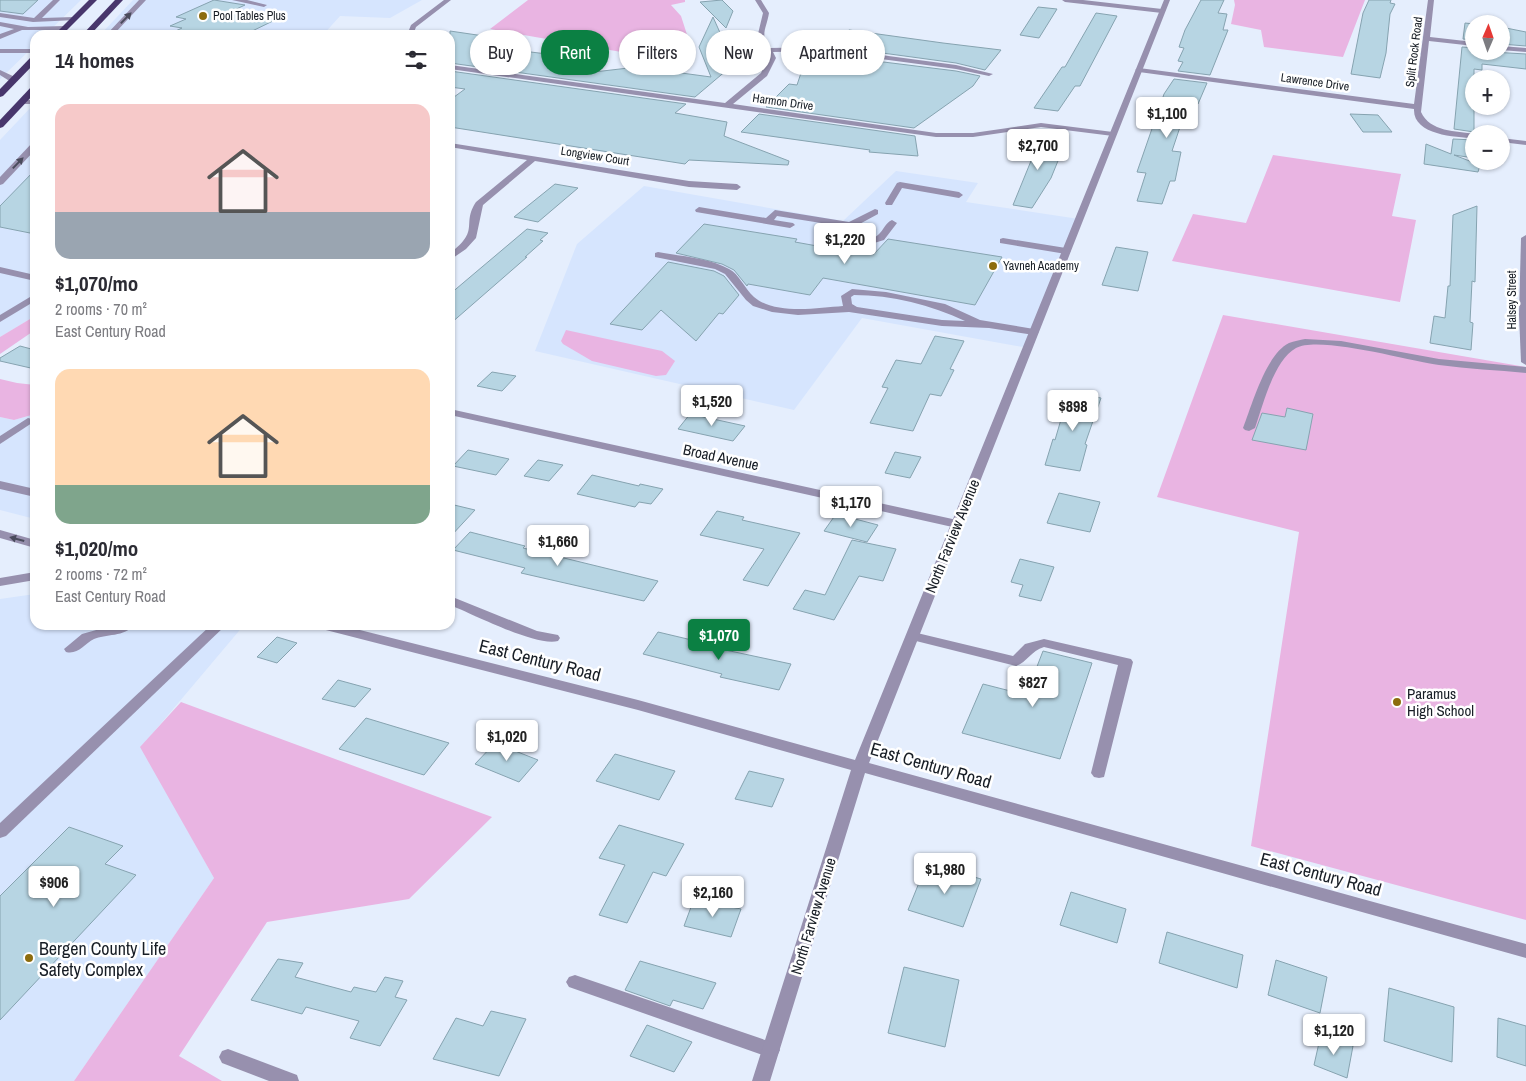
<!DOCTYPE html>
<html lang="en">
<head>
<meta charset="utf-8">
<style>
  :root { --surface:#fff; --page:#f2f2f3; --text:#2b2b33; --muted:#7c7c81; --accent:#0b8043 }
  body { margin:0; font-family:"Archivo Narrow",sans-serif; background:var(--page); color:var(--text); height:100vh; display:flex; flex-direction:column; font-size:19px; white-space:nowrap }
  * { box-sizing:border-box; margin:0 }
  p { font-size:16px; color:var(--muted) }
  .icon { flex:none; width:28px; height:28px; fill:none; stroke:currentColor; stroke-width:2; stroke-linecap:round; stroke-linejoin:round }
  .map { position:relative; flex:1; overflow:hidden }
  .side { position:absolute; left:30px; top:30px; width:425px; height:600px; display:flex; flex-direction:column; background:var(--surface); border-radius:15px; box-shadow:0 1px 4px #0004 }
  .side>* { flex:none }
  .guide { position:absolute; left:470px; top:30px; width:475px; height:45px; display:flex; gap:10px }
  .needle { width:32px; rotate:2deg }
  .tools { position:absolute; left:1465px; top:15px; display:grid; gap:10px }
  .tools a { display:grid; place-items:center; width:45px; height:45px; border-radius:50%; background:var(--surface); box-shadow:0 1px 4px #0004; font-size:25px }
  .price { position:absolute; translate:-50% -42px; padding:0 11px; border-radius:5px; background:#fff; color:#222; font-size:16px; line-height:32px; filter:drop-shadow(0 1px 2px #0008) }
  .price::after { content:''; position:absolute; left:50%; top:30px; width:15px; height:11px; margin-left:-8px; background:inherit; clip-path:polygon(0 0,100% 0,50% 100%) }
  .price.current { background:var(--accent); color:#fff }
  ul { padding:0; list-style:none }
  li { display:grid; align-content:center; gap:10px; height:265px; padding:0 25px }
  li span { display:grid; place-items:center; height:155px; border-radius:15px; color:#555 }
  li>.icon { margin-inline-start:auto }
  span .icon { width:90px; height:90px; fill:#fffc; stroke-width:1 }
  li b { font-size:21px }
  h2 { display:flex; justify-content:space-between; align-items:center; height:60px; padding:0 25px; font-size:21px }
  .tag { padding:0 18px; border-radius:22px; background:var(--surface); box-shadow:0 1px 4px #0004; font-size:18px; line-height:45px }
  .tag.current { background:var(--accent); color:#fff }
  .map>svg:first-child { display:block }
  .built { fill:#d6e5fe }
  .green { fill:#e9b4e2 }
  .building { fill:#b7d5e3; stroke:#86a3b0 }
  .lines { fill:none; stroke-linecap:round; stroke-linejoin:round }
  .service { fill:#9790ae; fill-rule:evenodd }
  .minor { fill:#9790ae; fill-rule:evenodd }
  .tertiary { fill:#9790ae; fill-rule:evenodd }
  .trunk { fill:#48366c; fill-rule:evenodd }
  .oneway { fill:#4a4b5c }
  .poi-dot { fill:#8c6c0e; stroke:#fff; stroke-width:2 }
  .labels { text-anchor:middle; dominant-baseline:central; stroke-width:5; stroke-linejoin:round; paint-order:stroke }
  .far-poi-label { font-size:12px; fill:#171d25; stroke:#fff; text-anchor:start }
  .far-street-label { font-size:12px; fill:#171d25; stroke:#fff }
  .street-label { font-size:15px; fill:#171d25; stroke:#fff }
  .poi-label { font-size:15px; fill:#171d25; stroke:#fff; text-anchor:start }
  .near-street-label { font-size:18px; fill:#171d25; stroke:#fff }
  .near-poi-label { font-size:18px; fill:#171d25; stroke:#fff; text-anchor:start }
</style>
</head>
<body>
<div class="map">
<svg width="1526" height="1081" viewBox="0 0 1526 1081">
  <rect width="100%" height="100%" fill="#e5eefd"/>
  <!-- built -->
  <g class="built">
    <path d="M0 0H81L45 35H35V45L0 79Z"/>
    <path d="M133 0H422L390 18 340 16 323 35H100Z"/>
    <path d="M35 103V316L0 337V140Z"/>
    <path d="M896 171 978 183 966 202 1079 219 1028 348 862 318 794 410 535 351 577 244 644 186 843 221Z"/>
    <path d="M35 414V519L0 510V417L14 420Z"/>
    <path d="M35 594V625H244L141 747 214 878 74 1081H0V599Z"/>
  </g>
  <!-- green -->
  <g class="green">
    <path d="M528 0H685V2L671 5 681 16 691 47 673 61 490 29Z"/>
    <path d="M1234 0H1365L1343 57 1264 47 1261 30 1231 24 1235 5Z"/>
    <path d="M1273 155 1401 174 1392 216 1416 220 1400 302 1172 261 1193 214 1246 223Z"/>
    <path d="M1223 315 1526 367V920L1251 846 1299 532 1157 497Z"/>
    <path d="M35 316V330L0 354V337Z"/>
    <path d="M566 330 662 351 675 361 666 375 656 376 592 361 563 344 561 341Z"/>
    <path d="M0 379 17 383 35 385V414L14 420 0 417Z"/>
    <path d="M181 702 492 817 409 899 267 922 179 1056 222 1081H74L214 878 140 747Z"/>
  </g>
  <!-- building -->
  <g class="building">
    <path d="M0 0H38L23 14 0 11Z"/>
    <path d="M214 0 245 5 230 12 277 19 244 35H167L182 28 170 26 186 19 176 17Z"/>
    <path d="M722 0 733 11 726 28 700 2Z"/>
    <path d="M1201 0H1224L1218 13 1227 14 1223 30H1228L1210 75 1178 71 1183 62 1178 61 1184 48 1179 47 1185 30Z"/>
    <path d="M1369 0H1391L1390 3 1395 4 1390 14 1386 53 1380 78 1351 74 1363 13Z"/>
    <path d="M1038 7 1057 9 1039 38 1020 35Z"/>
    <path d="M1096 13 1117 16 1080 86H1075L1058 111 1034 108 1062 67H1065Z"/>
    <path d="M713 17 734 64 695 97 450 63V31L511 40 498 48 596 60 577 74 637 67 711 77 699 47Z"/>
    <path d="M1465 23 1474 24V40L1463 39Z"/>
    <path d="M1501 27 1526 32V46L1501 44Z"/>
    <path d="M849 30 943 43 1001 50 985 70 956 63 831 46Z"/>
    <path d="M1462 47 1474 48V51L1526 54V69L1482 64V70L1474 69V132L1454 129Z"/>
    <path d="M811 53 956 71 980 76 973 86 914 128 766 107 789 84 797 85 806 58Z"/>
    <path d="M450 71 686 104 675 113 727 122 724 136 789 161 788 165 689 160 685 164 450 127V100L465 89 450 87Z"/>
    <path d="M1174 79 1207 83 1198 104H1197L1194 109H1192L1180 127 1172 151 1181 152 1175 181H1170L1162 204 1137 201 1146 173 1137 172 1164 94Z"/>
    <path d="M759 114 915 136 918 156 869 152 870 150 741 132Z"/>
    <path d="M1350 114 1378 115 1392 132H1363Z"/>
    <path d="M1049 139 1062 151 1051 178 1032 208 1013 205 1033 156 1019 143Z"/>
    <path d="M1453 139 1474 140V158L1454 155 1480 165 1478 172 1424 164 1426 144 1451 154Z"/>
    <path d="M35 170V234L0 227V206Z"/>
    <path d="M555 184 578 188 538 222 514 217Z"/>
    <path d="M1477 206 1475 282 1472 281 1470 322 1473 323 1471 350 1430 343 1434 316 1445 318 1448 286H1450L1453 215Z"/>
    <path d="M704 224 797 239 795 242 845 251 874 254 888 239 1002 257 975 305 823 278 810 295 748 284 747 286 734 270 722 264 676 253Z"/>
    <path d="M527 229 548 233 540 240 543 241 525 257H527L450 324V294Z"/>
    <path d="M1116 247 1148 252 1138 291 1102 285Z"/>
    <path d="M668 262 714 271 724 276 739 295 723 314 719 313 696 341 661 310 642 330 610 324Z"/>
    <path d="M935 336 964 341 950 369 954 370 941 396 930 394 913 431 870 423 888 388 882 387 896 360 921 364Z"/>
    <path d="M20 346 35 350V369L0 361V358Z"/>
    <path d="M492 372 516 376 502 391 477 386Z"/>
    <path d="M1069 392 1101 398 1085 444 1087 445 1080 471 1045 465 1053 439 1055 440Z"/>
    <path d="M1287 408 1313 414 1306 450 1252 440 1262 413 1285 417Z"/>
    <path d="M690 414 745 426 733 441 678 429Z"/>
    <path d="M468 450 509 459 496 475 453 466Z"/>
    <path d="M895 452 921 457 910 478 885 473Z"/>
    <path d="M538 460 563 465 549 481 524 476Z"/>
    <path d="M592 475 639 486 640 484 663 489 651 504 639 502 635 507 577 494Z"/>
    <path d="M1059 493 1100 502 1090 532 1047 523Z"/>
    <path d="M450 504 475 510 450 537Z"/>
    <path d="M717 511 744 517 742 520 800 533 768 586 743 580 764 549 700 535Z"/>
    <path d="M836 514 878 525 867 542 824 531Z"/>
    <path d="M470 532 525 546 523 548 658 581 644 601 521 573 525 568 453 550Z"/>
    <path d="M852 540 896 549 883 581 859 576 834 620 793 609 805 590 825 595Z"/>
    <path d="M1020 559 1054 567 1041 601 1019 596 1023 585 1011 582Z"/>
    <path d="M658 632 717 646 716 648 791 664 779 690 720 677 722 674 643 654Z"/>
    <path d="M277 637 297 643 277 663 257 657Z"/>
    <path d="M1043 651 1092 663 1060 759 962 733 983 684 1026 695Z"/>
    <path d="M338 680 371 689 355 707 322 699Z"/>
    <path d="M366 718 449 743 424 775 339 749Z"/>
    <path d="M495 743 538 760 519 782 475 764Z"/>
    <path d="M615 754 675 771 659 800 596 781Z"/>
    <path d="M749 771 784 779 772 807 735 799Z"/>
    <path d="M619 825 684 844 666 876 653 872 627 923 599 915 625 865 599 858Z"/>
    <path d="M69 827 123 846 105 864 136 875 0 1020V896Z"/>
    <path d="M927 863 981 879 963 927 908 910Z"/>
    <path d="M1071 892 1126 909 1117 943 1060 925Z"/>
    <path d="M694 899 741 909 731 937 684 926Z"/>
    <path d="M1167 932 1243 955 1237 988 1159 963Z"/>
    <path d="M278 959 303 963 295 977 351 992 354 987 376 992 385 977 403 981 395 997 407 1000 380 1046 350 1038 359 1021 306 1007 302 1014 251 1000Z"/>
    <path d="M1276 960 1327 977 1320 1013 1268 995Z"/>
    <path d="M640 961 716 983 703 1009 673 1000 670 1006 625 990Z"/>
    <path d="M904 967 959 980 945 1047 888 1033Z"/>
    <path d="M1389 988 1454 1007 1452 1062 1384 1041Z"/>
    <path d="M491 1011 526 1019 499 1076 433 1059 456 1018 483 1026Z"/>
    <path d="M1498 1018 1526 1026V1066L1497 1057Z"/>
    <path d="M647 1025 692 1042 674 1072 630 1056Z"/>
    <path d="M1321 1034 1353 1046 1347 1078 1314 1065Z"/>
  </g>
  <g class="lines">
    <!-- service -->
    <g class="service">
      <path d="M53 0H60L42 18 74 17 77 19 76 20 33 22 0 17V13L34 18Z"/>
      <path d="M139 0H146L113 35H106Z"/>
      <path d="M232 0H247L267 5 264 7Z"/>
      <path d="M0 22 28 27 65 26 68 28 65 30H22L0 39V34L14 29 0 26Z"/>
      <rect x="0" y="49" width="35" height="4"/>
      <path d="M0 70 17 78 18 80 11 82 0 75Z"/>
      <rect x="19" y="100" width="16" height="4"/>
      <path d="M32 143H35V150L3 184 0 185V177Z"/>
      <path d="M900 182 959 192 963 195 959 198 902 188 892 205H886L885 203 897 183Z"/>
      <path d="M699 207 766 218 775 210 849 222 875 209 878 210V214L843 233C851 236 871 242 878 235 884 230 885 223 892 220L897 223 884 240 871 244 836 238 833 233 840 226 777 216 774 220 793 223 795 225 790 228 696 212 695 210Z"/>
      <path d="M1003 238 1066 248 1071 251 1066 254 1000 243V239Z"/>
      <path d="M658 252C679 256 710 258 729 269 739 274 745 289 754 297 775 315 817 308 843 306L841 296 852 289 886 292 945 304 980 320 1034 329 1039 332 1034 335 989 328 942 326 849 312 798 315 772 312 753 306 746 300 725 274 715 269 655 257V253ZM854 295C892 295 931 305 965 321L942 320 857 307 852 304 851 297Z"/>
      <path d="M0 267 35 275V281L0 273Z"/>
      <path d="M35 294V301L0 322V315Z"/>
      <path d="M1305 339 1341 341 1439 359 1526 367V373C1497 370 1468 369 1439 365 1410 361 1319 335 1296 348 1274 360 1263 405 1255 428L1249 431 1245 430 1243 428C1252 405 1266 354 1289 343 1294 341 1300 340 1305 339Z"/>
      <path d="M28 418 32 419 34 421 32 423 0 444V436Z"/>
      <path d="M0 481 35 489V497L0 489Z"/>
      <path d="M114 625H134C125 637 105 634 94 639 84 644 78 655 66 652L64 649 82 634Z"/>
      <path d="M211 625H226L6 836 0 838V823Z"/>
      <path d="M913 632 1013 656 1025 644 1044 639 1131 659 1133 662 1104 777 1099 778 1094 777 1091 773 1118 665 1044 647C1031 651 1027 662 1016 666L908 639 906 636 908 633Z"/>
      <path d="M575 975 777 1044 780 1050 777 1056 771 1058 569 987 566 982 569 977Z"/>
    </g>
    <!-- minor -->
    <g class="minor">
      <path d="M444 0H451L416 27 413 35H407L411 25Z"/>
      <path d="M755 0H761L769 13C767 27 759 36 770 48L821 47 956 65 993 74 989 76 956 69 821 51 773 52 776 58 767 76 733 104 936 133H973L1041 123 1113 132 1117 134 1113 136 1041 127 973 137H936L450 69V65L725 103 761 73 768 58 757 38 763 13Z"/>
      <path d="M1062 0H1083L1162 9 1165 11 1162 13 1065 2Z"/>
      <path d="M1428 0H1434L1430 37 1474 42V46L1429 41 1421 112C1430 132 1456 131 1475 134L1474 138C1455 137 1413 135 1414 109L1139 72 1135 70 1139 68 1414 104Z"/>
      <path d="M1501 46 1526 48V52L1501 50Z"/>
      <path d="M1501 138 1526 141V145L1501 142Z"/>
      <path d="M450 143 689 181 737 184 741 187 737 190 689 187 535 161 483 205 476 238 466 249 450 260V253C481 230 461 225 476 202L527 160 450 147Z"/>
      <path d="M1526 235V365L1521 362 1519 315 1521 238Z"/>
      <path d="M450 409 957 520 963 524 957 528 450 415Z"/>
      <path d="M450 596 537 631 558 635 560 638 558 641C536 647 473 614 450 605Z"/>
      <path d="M228 1049 297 1075 299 1081H269L222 1063 219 1057 222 1051Z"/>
    </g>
    <!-- tertiary -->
    <g class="tertiary">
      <path d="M1164 0H1170L869 763 1526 944V958L865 773 770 1081H752L851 770 638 710 318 628 316 625H340L638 700 855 760Z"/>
      <path d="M0 530 35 540V548L0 538Z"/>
      <path d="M35 572V580L0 586V578Z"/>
    </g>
    <!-- trunk -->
    <g class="trunk">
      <path d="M89 0H97L62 35H54Z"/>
      <path d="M115 0H123L90 35H82Z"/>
      <path d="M32 56H35V63L3 96 0 97V89Z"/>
      <path d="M32 86H35V93L3 127 0 128V120Z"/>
    </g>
  </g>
  <!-- one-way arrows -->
  <defs><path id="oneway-solid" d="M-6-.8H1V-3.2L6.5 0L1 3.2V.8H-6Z" transform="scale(1.25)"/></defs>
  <g class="oneway">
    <use href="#oneway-solid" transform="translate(126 18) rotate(-46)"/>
    <use href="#oneway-solid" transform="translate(18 163) rotate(-46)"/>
    <use href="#oneway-solid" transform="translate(17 539) rotate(-165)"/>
  </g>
  <!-- markers -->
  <g class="poi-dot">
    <circle cx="203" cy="16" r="5"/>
    <circle cx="993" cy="266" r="5"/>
    <circle cx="1397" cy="702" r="5"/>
    <circle cx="29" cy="958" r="5"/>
  </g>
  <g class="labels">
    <!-- far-poi labels -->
    <g class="far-poi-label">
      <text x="213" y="16">Pool Tables Plus</text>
      <text x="1003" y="266">Yavneh Academy</text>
    </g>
    <!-- far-street labels -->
    <g class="far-street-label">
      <text transform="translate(1414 52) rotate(-83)">Split Rock Road</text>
      <text transform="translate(1315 82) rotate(8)">Lawrence Drive</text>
      <text transform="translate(783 102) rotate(8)">Harmon Drive</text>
      <text transform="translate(595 156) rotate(9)">Longview Court</text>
      <text transform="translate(1512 300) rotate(-90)">Halsey Street</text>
    </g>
    <!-- street labels -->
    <g class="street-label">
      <text transform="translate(721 457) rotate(12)">Broad Avenue</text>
      <text transform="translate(952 536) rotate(-68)">North Farview Avenue</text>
      <text transform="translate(813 916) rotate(-73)">North Farview Avenue</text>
    </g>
    <!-- poi labels -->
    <g class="poi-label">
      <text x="1407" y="693">Paramus<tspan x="1407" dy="17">High School</tspan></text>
    </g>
    <!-- near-street labels -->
    <g class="near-street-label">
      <text transform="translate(540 660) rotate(14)">East Century Road</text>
      <text transform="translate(931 765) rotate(16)">East Century Road</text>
      <text transform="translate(1321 874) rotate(15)">East Century Road</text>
    </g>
    <!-- near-poi labels -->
    <g class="near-poi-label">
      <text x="39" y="948">Bergen County Life<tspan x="39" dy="21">Safety Complex</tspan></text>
    </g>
  </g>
</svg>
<div class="tools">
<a><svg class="needle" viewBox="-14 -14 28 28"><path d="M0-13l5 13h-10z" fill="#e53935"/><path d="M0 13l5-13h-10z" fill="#7c7c81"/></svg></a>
<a>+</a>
<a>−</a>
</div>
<b class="price" style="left:1167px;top:139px">$1,100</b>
<b class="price" style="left:1038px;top:171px">$2,700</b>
<b class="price" style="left:845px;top:265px">$1,220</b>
<b class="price" style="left:712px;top:427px">$1,520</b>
<b class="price" style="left:1073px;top:432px">$898</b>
<b class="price" style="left:851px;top:528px">$1,170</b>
<b class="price" style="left:558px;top:567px">$1,660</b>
<b class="price current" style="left:719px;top:661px">$1,070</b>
<b class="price" style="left:1033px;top:708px">$827</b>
<b class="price" style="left:507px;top:762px">$1,020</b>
<b class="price" style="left:945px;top:895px">$1,980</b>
<b class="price" style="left:54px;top:908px">$906</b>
<b class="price" style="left:713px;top:918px">$2,160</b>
<b class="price" style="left:1334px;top:1056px">$1,120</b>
<div class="guide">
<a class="tag">Buy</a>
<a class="tag current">Rent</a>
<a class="tag">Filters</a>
<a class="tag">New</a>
<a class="tag">Apartment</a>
</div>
<section class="side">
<h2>14 homes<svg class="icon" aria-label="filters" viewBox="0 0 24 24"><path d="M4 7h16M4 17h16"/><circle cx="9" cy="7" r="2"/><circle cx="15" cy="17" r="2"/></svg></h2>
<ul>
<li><span style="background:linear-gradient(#f6c9c9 70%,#9aa5b1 0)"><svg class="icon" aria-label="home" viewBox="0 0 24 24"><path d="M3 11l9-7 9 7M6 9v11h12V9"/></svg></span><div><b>$1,070/mo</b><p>2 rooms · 70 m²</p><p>East Century Road</p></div></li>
<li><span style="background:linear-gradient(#ffd9b3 75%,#7fa58c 0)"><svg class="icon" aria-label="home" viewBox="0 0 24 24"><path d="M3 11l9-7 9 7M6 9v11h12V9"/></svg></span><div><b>$1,020/mo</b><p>2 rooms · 72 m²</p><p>East Century Road</p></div></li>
</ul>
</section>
</div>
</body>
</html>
